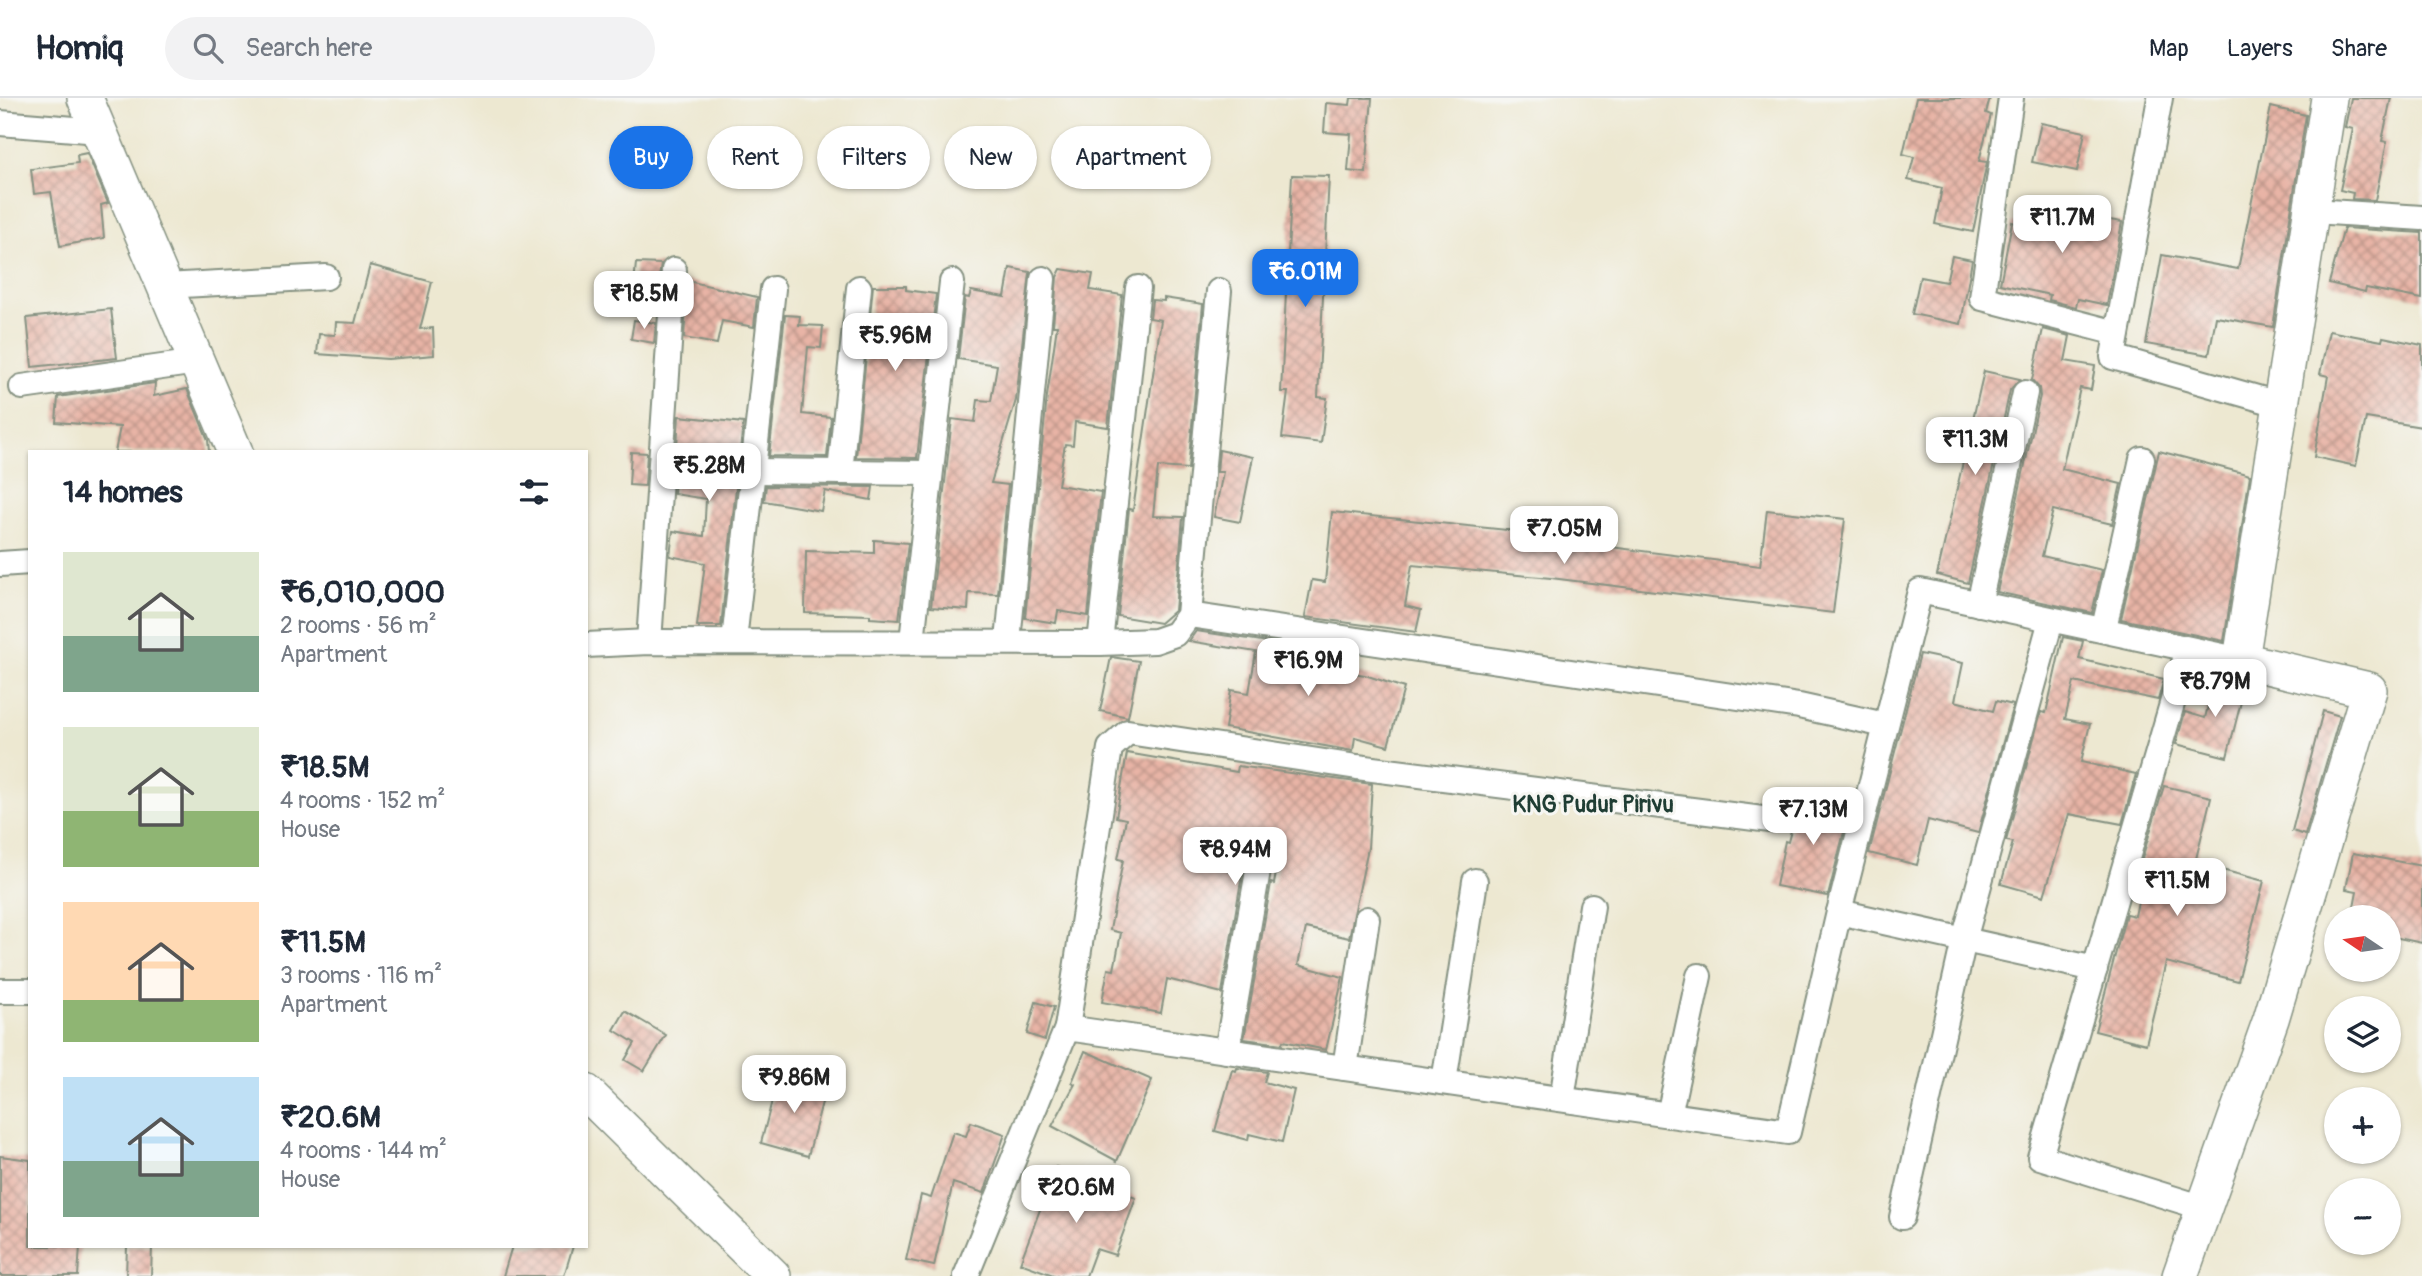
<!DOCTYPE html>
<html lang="en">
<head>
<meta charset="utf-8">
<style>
  :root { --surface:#fff; --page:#f2f2f3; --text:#1f2937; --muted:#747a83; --line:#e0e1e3; --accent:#1a73e8 }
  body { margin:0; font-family:Pangolin,sans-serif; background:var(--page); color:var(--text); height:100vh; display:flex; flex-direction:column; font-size:26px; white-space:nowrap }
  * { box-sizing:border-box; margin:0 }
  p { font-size:23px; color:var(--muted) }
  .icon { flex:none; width:38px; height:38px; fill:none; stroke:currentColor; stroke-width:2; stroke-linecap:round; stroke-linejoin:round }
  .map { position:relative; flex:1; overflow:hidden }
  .drawer { position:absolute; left:28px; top:352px; width:560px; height:798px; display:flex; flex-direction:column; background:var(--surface); border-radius:0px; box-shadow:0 2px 5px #0004 }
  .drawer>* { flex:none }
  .guide { position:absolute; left:609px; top:28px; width:665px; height:63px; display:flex; gap:14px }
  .needle { width:46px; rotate:283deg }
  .controls { position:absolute; left:2324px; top:807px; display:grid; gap:14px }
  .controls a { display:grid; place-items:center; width:77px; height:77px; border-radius:50%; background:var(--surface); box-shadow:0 2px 5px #0004; font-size:35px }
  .price { position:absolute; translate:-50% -60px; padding:0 16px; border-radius:14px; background:#fff; color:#222; font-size:23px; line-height:46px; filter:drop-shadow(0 2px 4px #0008) }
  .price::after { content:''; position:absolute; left:50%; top:42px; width:21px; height:16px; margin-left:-10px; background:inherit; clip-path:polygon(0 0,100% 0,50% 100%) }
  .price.active { background:var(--accent); color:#fff }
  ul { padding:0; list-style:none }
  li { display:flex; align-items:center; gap:21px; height:175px; padding:0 35px }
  li span { display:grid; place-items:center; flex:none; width:196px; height:140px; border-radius:0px; color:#555 }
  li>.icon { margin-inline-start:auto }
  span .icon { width:84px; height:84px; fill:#fffc; stroke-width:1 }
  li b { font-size:30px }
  h2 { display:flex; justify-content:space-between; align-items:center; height:84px; padding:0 35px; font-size:30px }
  .chip { padding:0 24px; border-radius:32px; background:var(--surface); box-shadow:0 2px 5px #0004; font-size:24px; line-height:63px }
  .chip.active { background:var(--accent); color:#fff }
  header { display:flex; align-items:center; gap:42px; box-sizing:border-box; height:98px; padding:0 35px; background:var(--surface); border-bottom:2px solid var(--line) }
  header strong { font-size:33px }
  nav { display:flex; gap:38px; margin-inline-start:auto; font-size:24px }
  .search { width:490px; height:63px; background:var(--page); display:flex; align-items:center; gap:18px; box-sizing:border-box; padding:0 24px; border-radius:38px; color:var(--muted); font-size:26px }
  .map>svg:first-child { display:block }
  .building { fill:url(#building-cross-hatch) }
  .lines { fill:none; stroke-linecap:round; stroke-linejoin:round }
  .street-casing { stroke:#869282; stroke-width:28 }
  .secondary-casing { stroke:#869282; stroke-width:38 }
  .street { stroke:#fff; stroke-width:24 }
  .secondary { stroke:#fff; stroke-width:35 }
  .labels { text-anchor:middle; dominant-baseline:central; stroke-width:6; stroke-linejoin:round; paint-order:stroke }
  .neighbourhood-label { font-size:23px; font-weight:bold; fill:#1f3d34; stroke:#f6f6f2 }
</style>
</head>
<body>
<header>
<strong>Homiq</strong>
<div class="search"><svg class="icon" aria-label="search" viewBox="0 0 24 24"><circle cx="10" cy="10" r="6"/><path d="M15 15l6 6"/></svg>Search here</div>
<nav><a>Map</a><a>Layers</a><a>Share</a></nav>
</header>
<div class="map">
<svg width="2422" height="1178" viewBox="0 0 2422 1178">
  <defs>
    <pattern id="building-cross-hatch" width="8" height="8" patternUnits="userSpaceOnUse" patternTransform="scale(1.75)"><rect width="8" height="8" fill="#e8b4a6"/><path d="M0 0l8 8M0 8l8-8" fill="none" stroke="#bb9488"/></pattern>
  </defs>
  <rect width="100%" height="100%" fill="#f6f6f2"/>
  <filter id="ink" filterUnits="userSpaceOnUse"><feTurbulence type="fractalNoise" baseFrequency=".0143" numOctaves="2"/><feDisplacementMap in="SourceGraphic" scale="14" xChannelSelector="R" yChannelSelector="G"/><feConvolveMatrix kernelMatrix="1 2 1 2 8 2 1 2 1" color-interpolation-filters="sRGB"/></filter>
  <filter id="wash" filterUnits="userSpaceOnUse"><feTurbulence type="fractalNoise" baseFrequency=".00686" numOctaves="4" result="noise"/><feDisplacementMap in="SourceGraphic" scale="28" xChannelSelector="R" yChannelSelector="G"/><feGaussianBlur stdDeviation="1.57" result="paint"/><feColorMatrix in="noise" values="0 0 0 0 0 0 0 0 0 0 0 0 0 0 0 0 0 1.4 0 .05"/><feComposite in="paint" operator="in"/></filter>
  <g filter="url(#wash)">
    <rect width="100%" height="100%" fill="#ede8d1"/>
    <g id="blocks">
      <!-- building -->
      <g class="building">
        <path d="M1351 0H1372L1366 75 1348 73 1351 36 1324 34 1326 5 1350 7Z"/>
        <path d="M1916 0H1990L1986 15 1991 17 1979 63 1987 64 1973 134 1935 126 1942 90 1908 82 1914 59 1903 56Z"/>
        <path d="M2351 0H2391L2382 43 2387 44 2375 102 2352 101 2353 95 2340 92 2353 31 2345 29Z"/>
        <path d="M2271 9 2306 17 2273 229 2216 219 2209 257 2146 246 2162 157 2238 171Z"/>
        <path d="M2041 25 2085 34 2077 73 2032 64Z"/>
        <path d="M87 55 108 105 101 107 104 140 60 148 51 94 34 96 31 71 78 65 77 57Z"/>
        <path d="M1292 77 1329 78 1318 299 1327 300 1321 345 1282 340 1288 294H1281Z"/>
        <path d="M2020 107 2122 124 2107 207 2078 201 2076 209 2049 202 2050 197 2000 186 2012 124 2016 125Z"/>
        <path d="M2344 130 2422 135V201L2366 190 2365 194 2329 185Z"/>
        <path d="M1952 158 1972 162 1961 226 1912 216 1920 179 1946 184Z"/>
        <path d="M636 165 661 166 658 187 634 186Z"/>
        <path d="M370 167 432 184 420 231 433 230 434 257 388 261 317 256 319 236 335 237 336 224 355 225Z"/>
        <path d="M1010 170 1030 174 1016 302 991 385 1008 387 998 496 969 495 968 512 931 509 952 321 975 324 978 302 991 303 997 267 958 261 965 199 969 200 971 193 1005 199Z"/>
        <path d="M1061 171 1093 176 1090 192 1122 197 1108 329 1075 324 1073 347 1065 346 1058 387 1101 394 1088 518 1058 513 1056 525 1025 520 1047 298 1057 228H1053L1057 179Z"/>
        <path d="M688 183 757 199 754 229 722 223 717 246 684 240Z"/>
        <path d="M873 188H906V192L936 196 917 360 856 359Z"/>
        <path d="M1164 200 1203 206 1188 371 1158 369 1153 418 1183 419 1175 512 1160 525 1118 518 1129 411 1133 412 1161 222 1150 220 1152 202 1164 203Z"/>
        <path d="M111 211 117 260 32 269 27 220Z"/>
        <path d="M785 217 800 218 799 227 823 228 821 250 808 249 802 316 831 319 827 359 769 358Z"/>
        <path d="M634 222 656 225 654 245 631 241Z"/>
        <path d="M2043 231 2070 238 2065 263 2095 268 2091 292 2080 290 2062 371 2121 386 2112 426 2053 412 2042 458 2102 472 2092 515 1997 494 2040 298 2039 290 2032 282Z"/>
        <path d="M2329 233 2382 243 2383 239 2422 247V329L2366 320 2356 368 2314 359 2328 278 2320 276Z"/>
        <path d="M1984 273 2020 281 2010 292 1968 485 1937 477Z"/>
        <path d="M155 285 154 298 187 291 208 342 209 354H115L120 329 56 324 58 299Z"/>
        <path d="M679 318 743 325 721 528H697L705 465 670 458 673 433 704 438 706 401 674 396Z"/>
        <path d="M1219 352 1253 359 1240 424 1214 419 1223 374H1217Z"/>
        <path d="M2159 353 2250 377 2224 543 2121 521Z"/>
        <path d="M631 354 647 355 645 388 629 387Z"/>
        <path d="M766 388 873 389 871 402 825 393 821 413 764 403Z"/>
        <path d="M1767 412 1845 421 1833 515 1551 480 1412 467 1405 508 1421 512 1416 534 1305 519 1312 482 1325 484 1332 414 1556 437 1555 442 1760 468Z"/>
        <path d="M874 442 908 445 899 522 870 520V517L805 515 806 453 874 455Z"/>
        <path d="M1196 533 1308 550 1305 568 1365 577 1404 590 1388 648 1355 639 1353 653 1225 630 1231 592 1249 595 1256 554 1189 543Z"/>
        <path d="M2063 539 2083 543 2079 561 2164 581 2158 602 2074 584 2065 621 2090 626 2081 664 2136 676 2122 726 2069 716 2044 798 2001 786 2013 744 2006 743 2041 614 2046 615Z"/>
        <path d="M1920 556 1963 565 1955 603 1993 613 1996 603 2013 607 1978 735 1928 722 1917 767 1869 755Z"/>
        <path d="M1111 559 1139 563 1128 619 1100 613Z"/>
        <path d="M2216 576 2246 584 2227 659 2176 646 2185 614 2205 620Z"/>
        <path d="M2323 613 2340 618 2305 737 2292 733Z"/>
        <path d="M1127 655 1237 674 1238 668 1372 686 1368 750 1349 840 1306 830 1298 867 1343 879 1326 952 1283 943 1282 946 1244 941 1271 785 1274 786 1282 743 1239 734 1228 773 1242 777 1222 895 1167 881 1161 915 1102 904 1108 871 1114 872 1121 835 1110 832 1123 762 1118 761 1126 721 1116 719Z"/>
        <path d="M2164 688 2211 699 2195 765 2264 783 2238 883 2166 864 2146 946 2095 933 2126 816 2135 818 2144 776 2138 774Z"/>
        <path d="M1800 698 1850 710 1828 798 1776 788 1785 743 1788 744Z"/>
        <path d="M2353 755 2422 768V845L2389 838V819H2352L2357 793 2346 791Z"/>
        <path d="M1036 904 1054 909 1045 942 1027 936Z"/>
        <path d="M625 913 666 937 644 973 625 962 635 945 614 932Z"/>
        <path d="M1085 953 1152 982 1117 1063 1052 1028 1075 986 1072 984Z"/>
        <path d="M1237 970 1267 974 1264 984 1294 992 1282 1044 1249 1036 1248 1042 1215 1033 1232 972 1236 973Z"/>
        <path d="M779 976 826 989 808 1058 761 1045Z"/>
        <path d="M971 1024 1005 1036 984 1095 953 1085 934 1168 906 1162 921 1097 931 1100 953 1034 966 1038Z"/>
        <path d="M0 1058 30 1062V1148H80L78 1178H0Z"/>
        <path d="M1056 1069 1136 1100 1115 1157 1096 1151 1086 1178H1056L1020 1165Z"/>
        <path d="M127 1148H152L151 1178H126Z"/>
        <path d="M512 1148H573L564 1178H503Z"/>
      </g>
    </g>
  </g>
  <g filter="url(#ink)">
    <use href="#blocks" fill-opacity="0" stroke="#869282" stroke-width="2"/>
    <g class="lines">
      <!-- street casing -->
      <g class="street-casing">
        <g id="street">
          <path d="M2011 0 1982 200 2117 235"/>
          <path d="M2160 0 2113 259 2282 307"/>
          <path d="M0 25 99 33"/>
          <path d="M2313 113 2422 120"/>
          <path d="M165 188 326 179"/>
          <path d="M22 289 197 264"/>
          <path d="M753 373 930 375"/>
          <path d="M840 374 859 190"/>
          <path d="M0 466 30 464"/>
          <path d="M1979 506 2025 295"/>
          <path d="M1189 517 1799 608 1885 627"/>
          <path d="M2104 530 2142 361"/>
          <path d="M734 543 773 191"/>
          <path d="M912 543 952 184"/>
          <path d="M1008 543 1043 181"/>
          <path d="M649 544 674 172"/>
          <path d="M1100 545 1138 190"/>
          <path d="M586 547 649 544 1100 545 1155 543 1175 536 1189 517 1219 193"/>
          <path d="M2188 551 2040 1059 2204 1110"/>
          <path d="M2095 871 1839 814 1920 493 2241 562"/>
          <path d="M0 893H30"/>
          <path d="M1067 930 1110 650 1128 634 1357 669 1770 722"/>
          <path d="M1227 953 1261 755"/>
          <path d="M1345 970 1367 821"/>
          <path d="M1444 984 1475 783"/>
          <path d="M1562 1001 1592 808"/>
          <path d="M1669 1017 1699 878"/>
          <path d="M1902 1119 1964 842 2051 522"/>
          <path d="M966 1178 1067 930 1788 1034 1839 814"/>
        </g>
      </g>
      <!-- secondary casing -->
      <g class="secondary-casing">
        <g id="secondary">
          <path d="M85 0 235 354"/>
          <path d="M586 994 773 1178"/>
          <path d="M2180 1178 2271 921 2369 592 2241 562 2329 0"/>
        </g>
      </g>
      <!-- street -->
      <use href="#street" class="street"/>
      <!-- secondary -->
      <use href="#secondary" class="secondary"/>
    </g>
  </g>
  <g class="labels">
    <!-- neighbourhood labels -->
    <g class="neighbourhood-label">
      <text x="1593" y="706">KNG Pudur Pirivu</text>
    </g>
  </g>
</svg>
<div class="controls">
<a><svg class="needle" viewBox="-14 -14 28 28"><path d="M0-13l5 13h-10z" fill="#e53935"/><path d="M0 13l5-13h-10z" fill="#747a83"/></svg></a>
<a><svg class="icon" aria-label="layers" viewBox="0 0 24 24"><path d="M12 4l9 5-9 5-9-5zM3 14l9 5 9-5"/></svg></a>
<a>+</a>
<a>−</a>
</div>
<b class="price" style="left:2062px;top:157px">₹11.7M</b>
<b class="price active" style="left:1305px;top:211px">₹6.01M</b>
<b class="price" style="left:644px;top:233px">₹18.5M</b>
<b class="price" style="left:895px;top:275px">₹5.96M</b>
<b class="price" style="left:1975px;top:379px">₹11.3M</b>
<b class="price" style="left:709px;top:405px">₹5.28M</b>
<b class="price" style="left:1564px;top:468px">₹7.05M</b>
<b class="price" style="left:1308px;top:600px">₹16.9M</b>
<b class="price" style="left:2215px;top:621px">₹8.79M</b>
<b class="price" style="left:1813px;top:749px">₹7.13M</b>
<b class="price" style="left:1235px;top:789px">₹8.94M</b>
<b class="price" style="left:2177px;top:820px">₹11.5M</b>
<b class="price" style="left:794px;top:1017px">₹9.86M</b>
<b class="price" style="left:1076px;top:1127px">₹20.6M</b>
<div class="guide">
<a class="chip active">Buy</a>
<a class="chip">Rent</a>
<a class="chip">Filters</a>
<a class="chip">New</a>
<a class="chip">Apartment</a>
</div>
<section class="drawer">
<h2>14 homes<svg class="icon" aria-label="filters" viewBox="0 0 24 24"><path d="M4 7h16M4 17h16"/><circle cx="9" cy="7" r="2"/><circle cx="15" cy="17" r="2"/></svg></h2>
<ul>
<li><span style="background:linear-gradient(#dfe7d0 60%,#7fa58c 0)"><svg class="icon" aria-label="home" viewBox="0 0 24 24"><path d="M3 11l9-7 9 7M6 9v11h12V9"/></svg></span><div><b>₹6,010,000</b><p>2 rooms · 56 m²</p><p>Apartment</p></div></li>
<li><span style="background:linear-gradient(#dfe7d0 60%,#8fb573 0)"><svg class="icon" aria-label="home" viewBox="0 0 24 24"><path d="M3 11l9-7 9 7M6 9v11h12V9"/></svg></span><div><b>₹18.5M</b><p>4 rooms · 152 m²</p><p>House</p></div></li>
<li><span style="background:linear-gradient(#ffd9b3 70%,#8fb573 0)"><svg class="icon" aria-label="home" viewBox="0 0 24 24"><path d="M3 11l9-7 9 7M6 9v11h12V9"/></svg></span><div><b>₹11.5M</b><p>3 rooms · 116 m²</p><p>Apartment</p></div></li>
<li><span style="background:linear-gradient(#bfe0f5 60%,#7fa58c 0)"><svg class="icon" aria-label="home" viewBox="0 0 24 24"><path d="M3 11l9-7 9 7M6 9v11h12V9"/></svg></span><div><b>₹20.6M</b><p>4 rooms · 144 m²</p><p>House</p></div></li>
</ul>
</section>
</div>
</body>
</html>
